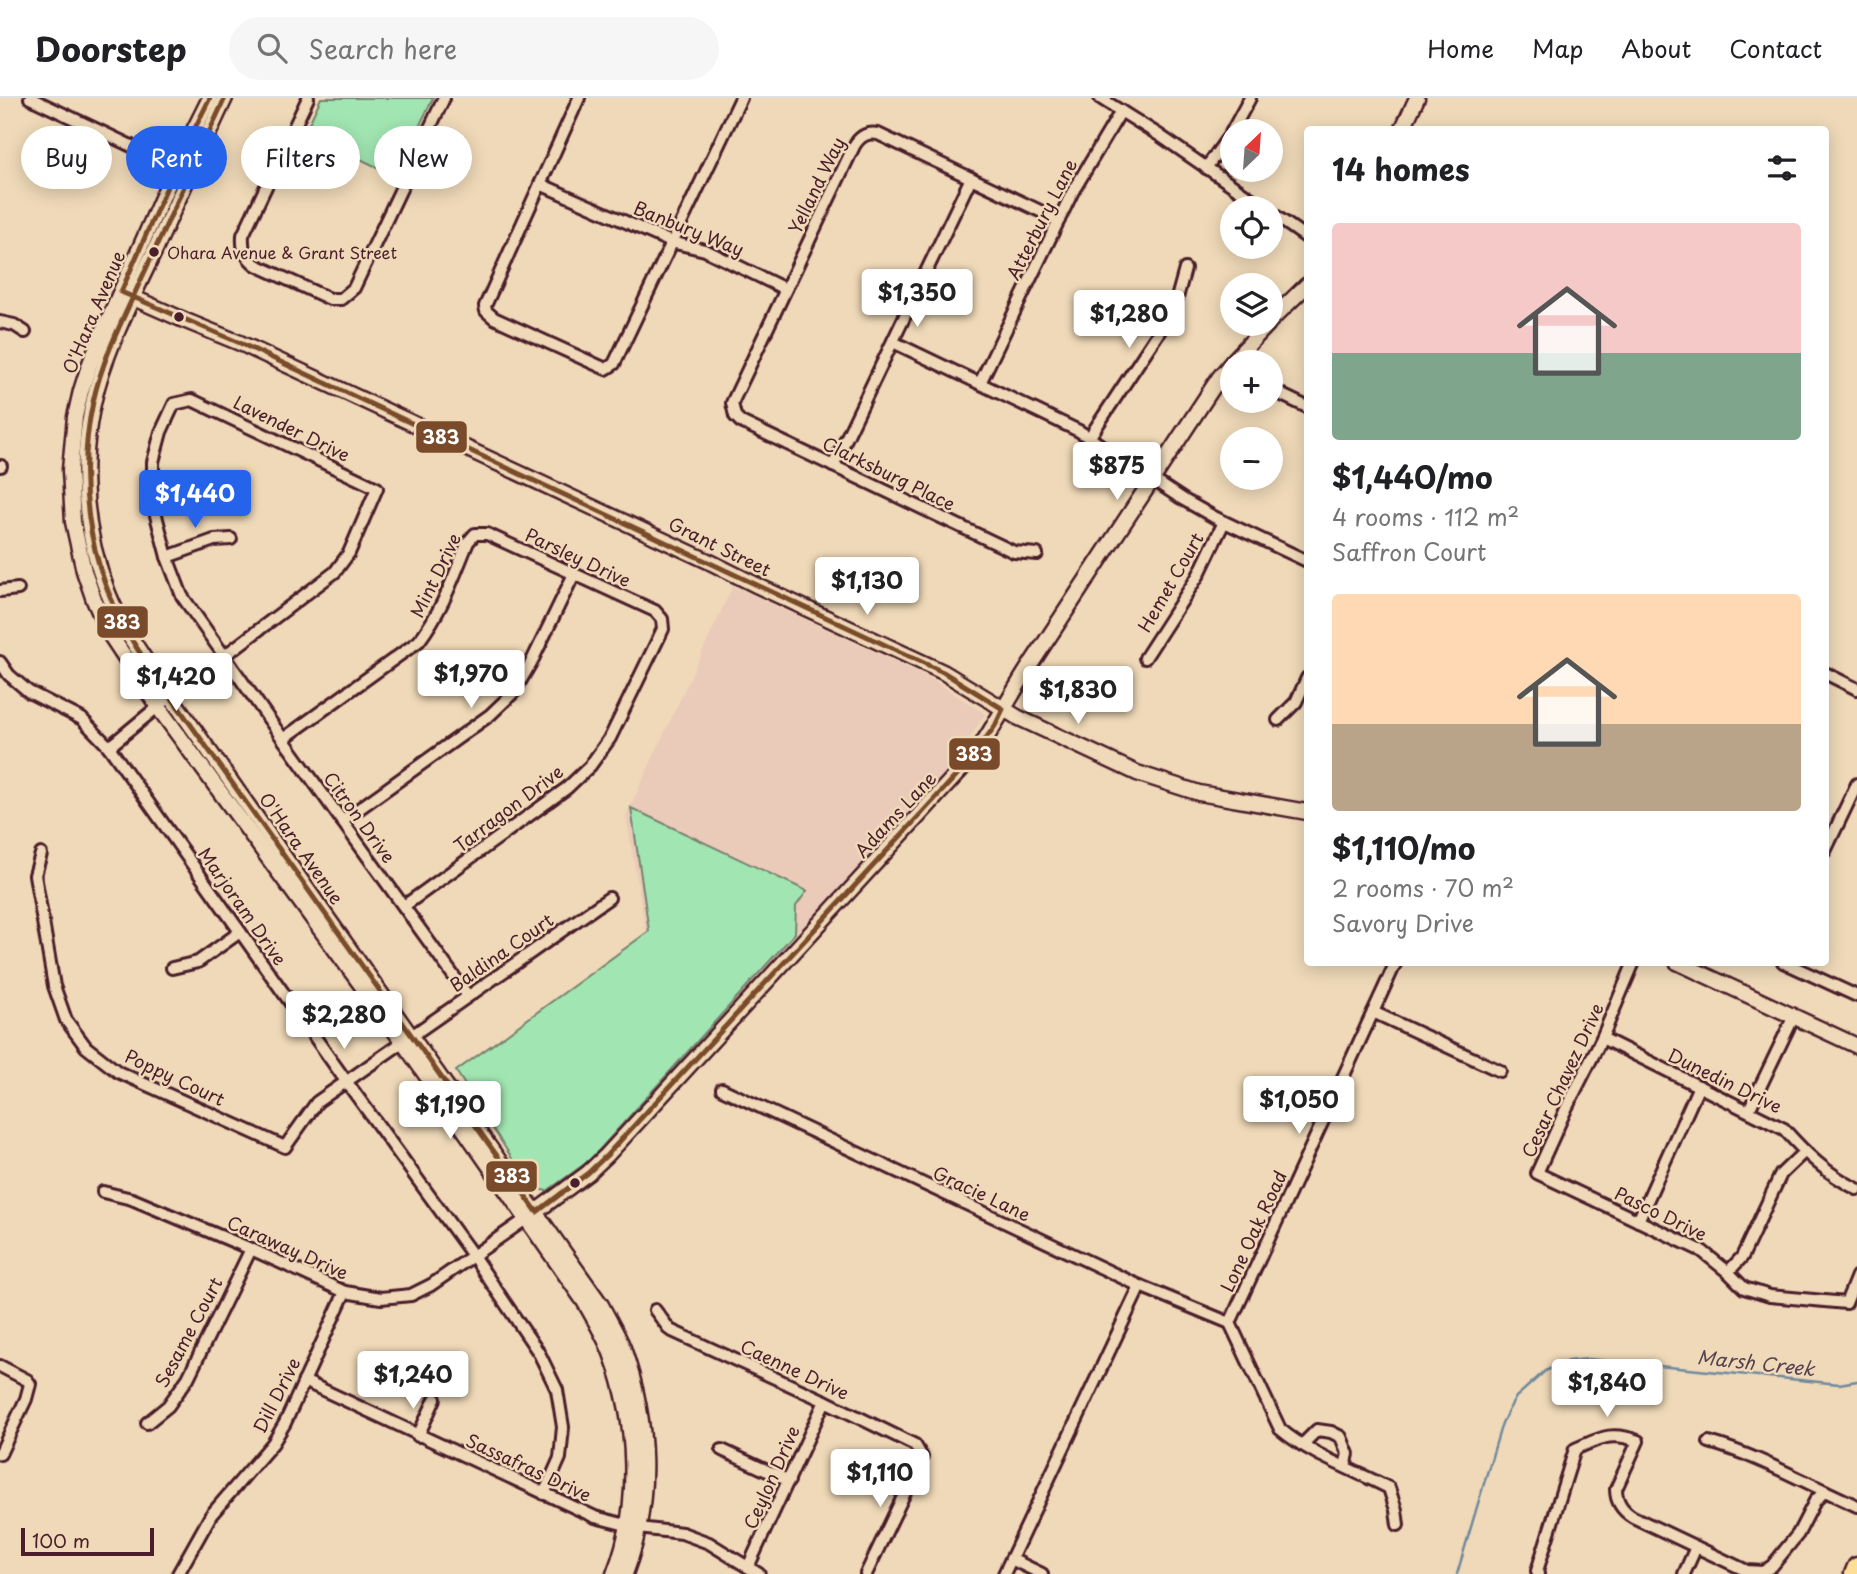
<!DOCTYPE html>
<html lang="en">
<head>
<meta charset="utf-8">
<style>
  :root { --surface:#fff; --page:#f6f6f6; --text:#202124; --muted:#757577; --line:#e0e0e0; --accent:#2563eb }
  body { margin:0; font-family:"Playpen Sans",sans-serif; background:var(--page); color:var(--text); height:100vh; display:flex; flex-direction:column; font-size:26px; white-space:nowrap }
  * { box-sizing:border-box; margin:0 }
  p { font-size:23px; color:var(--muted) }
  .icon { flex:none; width:38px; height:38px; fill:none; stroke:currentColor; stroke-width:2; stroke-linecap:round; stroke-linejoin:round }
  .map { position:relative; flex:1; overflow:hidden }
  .sheet { position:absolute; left:1304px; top:28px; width:525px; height:840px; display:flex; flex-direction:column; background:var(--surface); border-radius:7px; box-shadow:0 4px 18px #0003 }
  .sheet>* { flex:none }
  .top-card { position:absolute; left:21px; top:28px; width:665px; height:63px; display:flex; gap:14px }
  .needle { width:46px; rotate:25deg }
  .fabs { position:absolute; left:1220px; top:21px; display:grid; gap:14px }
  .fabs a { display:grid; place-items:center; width:63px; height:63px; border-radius:50%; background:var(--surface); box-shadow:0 4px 18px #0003; font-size:35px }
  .scale { position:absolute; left:21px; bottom:18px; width:133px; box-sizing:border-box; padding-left:7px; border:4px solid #4a1f2b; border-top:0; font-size:19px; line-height:24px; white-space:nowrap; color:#4a1f2b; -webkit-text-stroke:5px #efd9b8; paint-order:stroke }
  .price { position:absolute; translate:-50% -60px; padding:0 16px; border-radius:7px; background:#fff; color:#222; font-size:23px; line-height:46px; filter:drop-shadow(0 2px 4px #0008) }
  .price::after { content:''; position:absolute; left:50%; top:42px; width:21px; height:16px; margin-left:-10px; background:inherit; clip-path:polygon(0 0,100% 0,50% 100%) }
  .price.on { background:var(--accent); color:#fff }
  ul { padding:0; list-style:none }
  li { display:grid; align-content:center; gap:14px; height:371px; padding:0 28px }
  li span { display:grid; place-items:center; height:217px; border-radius:7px; color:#555 }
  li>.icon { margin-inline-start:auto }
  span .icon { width:126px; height:126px; fill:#fffc; stroke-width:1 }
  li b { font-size:30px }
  h2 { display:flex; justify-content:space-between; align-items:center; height:84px; padding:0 28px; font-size:30px }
  .chip { padding:0 24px; border-radius:32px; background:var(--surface); box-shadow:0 4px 18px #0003; font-size:24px; line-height:63px }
  .chip.on { background:var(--accent); color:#fff }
  header { display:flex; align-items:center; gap:42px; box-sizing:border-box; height:98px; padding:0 35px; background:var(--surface); border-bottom:2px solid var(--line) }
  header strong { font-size:33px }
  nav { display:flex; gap:38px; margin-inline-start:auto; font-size:24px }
  .search { width:490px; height:63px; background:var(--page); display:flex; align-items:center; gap:18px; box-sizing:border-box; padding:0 24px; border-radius:38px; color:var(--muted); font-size:26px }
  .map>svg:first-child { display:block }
  .built { fill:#eacab9 }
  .green { fill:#a1e6b2; stroke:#76826e; stroke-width:2 }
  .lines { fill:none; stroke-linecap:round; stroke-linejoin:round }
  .stream { stroke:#6f899d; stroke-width:2.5 }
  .minor-casing { stroke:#4a1f2b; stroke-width:16 }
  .tertiary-casing { stroke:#4a1f2b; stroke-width:19 }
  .primary-casing { stroke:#4a1f2b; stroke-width:23 }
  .minor { stroke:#efd9b8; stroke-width:10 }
  .tertiary { stroke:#efd9b8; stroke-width:14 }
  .primary { stroke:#fcde96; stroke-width:18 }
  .bus-1-casing { stroke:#efd9b8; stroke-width:10 }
  .bus-1 { stroke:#7a4b2a; stroke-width:5 }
  .bus-dot { fill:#4a1f2b; stroke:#efd9b8; stroke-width:2.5 }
  .labels { text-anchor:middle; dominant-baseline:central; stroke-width:5; stroke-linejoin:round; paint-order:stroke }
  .bus-label { font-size:16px; fill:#4a1f2b; stroke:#efd9b8; text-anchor:start }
  .street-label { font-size:18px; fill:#4a1f2b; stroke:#efd9b8 }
  .water-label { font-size:19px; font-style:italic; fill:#564251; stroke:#efd9b8 }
  .line-badge { stroke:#efd9b8; stroke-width:2.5 }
  .badge-label { font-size:19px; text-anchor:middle; font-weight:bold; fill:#fff }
</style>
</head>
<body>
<header>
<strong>Doorstep</strong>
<div class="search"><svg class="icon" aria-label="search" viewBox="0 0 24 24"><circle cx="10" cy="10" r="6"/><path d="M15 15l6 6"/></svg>Search here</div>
<nav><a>Home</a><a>Map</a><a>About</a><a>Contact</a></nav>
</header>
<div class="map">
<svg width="1857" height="1476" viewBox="0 0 1857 1476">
  <rect width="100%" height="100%" fill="#efd9b8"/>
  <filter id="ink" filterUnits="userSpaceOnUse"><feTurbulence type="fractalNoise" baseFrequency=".0143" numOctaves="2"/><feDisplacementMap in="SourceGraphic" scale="14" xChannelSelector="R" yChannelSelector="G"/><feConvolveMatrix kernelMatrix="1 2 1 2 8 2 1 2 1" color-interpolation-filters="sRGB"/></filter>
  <g filter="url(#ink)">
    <!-- built -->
    <path class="built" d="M733 488 928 579 985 616 947 675 670 972 626 718Z"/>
    <!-- green -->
    <g class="green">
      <path d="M321 0H433L395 78 305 34Z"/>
      <path d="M631 710 807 793 796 808 795 835 590 1062 547 1093 531 1090 456 973 649 833Z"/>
    </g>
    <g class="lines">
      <!-- stream -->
      <path class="stream" d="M1457 1476 1502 1325 1508 1313 1516 1299 1545 1273 1568 1263 1589 1261 1839 1286 1857 1283"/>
      <!-- minor casing -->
      <g class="minor-casing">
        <g id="minor">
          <path d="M30 0 142 53"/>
          <path d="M308 0 243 137C242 152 245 158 256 167L330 201H341L354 190 444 0"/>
          <path d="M579 0 485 208 486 213 494 220 606 271 614 266 741 0"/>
          <path d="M1100 0 1159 37 1265 110"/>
          <path d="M1232 33 1250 0"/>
          <path d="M1206 70 1232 34"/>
          <path d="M540 86 671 144 705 152 785 191"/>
          <path d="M1270 114 1307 140"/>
          <path d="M0 224 14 227 25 234"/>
          <path d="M893 244 1079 333 1184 402 1214 419 1307 463"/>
          <path d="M980 285 1072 95 1121 13"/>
          <path d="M1270 288 1284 298 1307 309"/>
          <path d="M1089 340 1174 211 1185 171"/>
          <path d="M0 368H1"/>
          <path d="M833 368 971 80"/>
          <path d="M1037 456 1014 454 741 324 735 318 732 305 854 48C860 38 867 34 878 36L1059 122"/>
          <path d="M167 459 214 442 231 441"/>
          <path d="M0 493 18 491"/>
          <path d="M1145 560 1198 478 1224 424"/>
          <path d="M0 564 9 577 29 594 82 621 109 649 346 983 474 1159 539 1255 557 1292 563 1329 560 1360 544 1396"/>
          <path d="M1825 575 1857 591"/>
          <path d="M1278 622 1296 604 1307 580"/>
          <path d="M283 641 419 543C443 511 453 480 468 444L475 436H487L655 513 662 521 663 531 610 640 590 668 567 690 404 808"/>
          <path d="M109 649 161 606 335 474 349 455 377 390 192 302 174 306 161 334 153 364V406L167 459 182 498 283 641 468 898"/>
          <path d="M342 723 490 617 514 594 532 563 574 476"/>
          <path d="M1825 753 1857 686"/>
          <path d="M41 756 35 777 54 888 66 922 86 949 118 974 285 1049 317 1004 609 800"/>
          <path d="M1634 864 1602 940 1566 1011 1537 1075 1702 1153 1728 1174 1744 1190 1770 1198 1846 1205 1857 1178"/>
          <path d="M1783 864 1857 898"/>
          <path d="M172 870 198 864 240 834"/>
          <path d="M1373 914 1500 973"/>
          <path d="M1602 940 1784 1031C1806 1056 1827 1076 1857 1091"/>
          <path d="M722 991 1140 1188 1230 1225"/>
          <path d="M1749 1012 1794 918"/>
          <path d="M103 1094 132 1101 251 1151 345 1194 381 1200 411 1197 431 1187 526 1121"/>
          <path d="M1638 1123 1699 988"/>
          <path d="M1728 1174 1742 1159 1781 1076 1804 1054"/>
          <path d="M655 1212 670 1232 825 1303 915 1347 922 1359 866 1476"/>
          <path d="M1230 1225 1396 864"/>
          <path d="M1230 1225 1280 1331C1309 1356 1354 1372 1389 1390L1396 1412 1398 1427"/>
          <path d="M0 1268 27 1282 30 1286 26 1301 0 1356"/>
          <path d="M304 1283 595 1419 638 1430 682 1435 709 1445 759 1476"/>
          <path d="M147 1325 168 1308 188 1280 251 1151"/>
          <path d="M418 1338 435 1301"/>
          <path d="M1709 1344C1749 1355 1787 1375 1825 1393"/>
          <path d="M1302 1347 1317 1332 1331 1334 1341 1339 1348 1356 1345 1368"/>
          <path d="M722 1352 789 1383"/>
          <path d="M1011 1461 1042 1476"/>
          <path d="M748 1469 825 1303"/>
          <path d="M178 1476 211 1417 273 1345 285 1325 345 1194"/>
          <path d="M1004 1476 1140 1188"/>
          <path d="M1538 1476 1537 1473 1575 1351C1601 1340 1610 1333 1638 1343L1616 1391C1616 1404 1623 1413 1633 1419L1747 1473 1763 1474 1772 1468 1798 1436 1815 1403 1825 1393 1857 1408"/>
          <path d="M1684 1476 1696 1449"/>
        </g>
      </g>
      <!-- tertiary casing -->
      <g class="tertiary-casing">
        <g id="tertiary">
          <path d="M210 0 176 68 102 236 89 268 81 293 75 319 70 372 73 424 84 473 94 502 109 535 158 609 403 944 584 1203C594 1220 604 1237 611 1255 637 1323 641 1409 614 1476"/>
          <path d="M225 0C201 51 177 103 154 154 135 194 115 234 101 276 78 348 80 425 108 495 123 533 148 566 171 599L601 1207C608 1221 617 1235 623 1250 649 1324 653 1402 625 1476"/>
          <path d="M1402 32 1417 0"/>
          <path d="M127 197 186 223 240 245 710 464 758 488 943 574 1017 619 1137 675 1199 695 1307 714"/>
          <path d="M1270 223 1307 187"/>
          <path d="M1677 864 1857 948"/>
          <path d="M530 1118 588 1075 607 1057 977 654C996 626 1012 595 1031 566L1219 280 1233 263 1268 226"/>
        </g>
      </g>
      <!-- primary casing -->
      <g class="primary-casing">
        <path id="primary" d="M1854 1476 1857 1469"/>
      </g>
      <!-- minor -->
      <use href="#minor" class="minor"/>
      <!-- tertiary -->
      <use href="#tertiary" class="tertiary"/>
      <!-- primary -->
      <use href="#primary" class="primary"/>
      <!-- bus-1 casing -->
      <g class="bus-1-casing">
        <g id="bus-1">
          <path d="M133 199 240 245 943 574 1003 611 995 628 966 667 607 1057 588 1075 537 1114 142 558C92 484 74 392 93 304 101 267 117 233 133 199Z"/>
          <path d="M133 199 121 194 176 68 210 0"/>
          <path d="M133 199 225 0"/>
        </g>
      </g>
      <!-- bus-1 -->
      <use href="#bus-1" class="bus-1"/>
    </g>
  </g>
  <!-- markers -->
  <g class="bus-dot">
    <circle cx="154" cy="154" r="6"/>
    <circle cx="179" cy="219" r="6"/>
    <circle cx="575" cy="1085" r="6"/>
  </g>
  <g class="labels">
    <!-- bus labels -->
    <g class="bus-label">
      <text x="167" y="154">Ohara Avenue &amp; Grant Street</text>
    </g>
    <!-- street labels -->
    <g class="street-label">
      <text transform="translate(816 87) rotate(-64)">Yelland Way</text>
      <text transform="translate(1041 121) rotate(-63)">Atterbury Lane</text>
      <text transform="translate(689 130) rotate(22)">Banbury Way</text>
      <text transform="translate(93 214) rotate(-67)">O'Hara Avenue</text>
      <text transform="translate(292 330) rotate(26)">Lavender Drive</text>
      <text transform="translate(889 375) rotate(26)">Clarksburg Place</text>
      <text transform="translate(720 448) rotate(26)">Grant Street</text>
      <text transform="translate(578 459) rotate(25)">Parsley Drive</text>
      <text transform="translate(435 477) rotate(-64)">Mint Drive</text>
      <text transform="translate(1170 484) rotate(-60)">Hemet Court</text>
      <text transform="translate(508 710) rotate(-37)">Tarragon Drive</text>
      <text transform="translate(895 716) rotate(-47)">Adams Lane</text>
      <text transform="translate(360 719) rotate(54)">Citron Drive</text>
      <text transform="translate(302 750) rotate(55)">O'Hara Avenue</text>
      <text transform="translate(243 808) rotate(55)">Marjoram Drive</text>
      <text transform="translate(501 854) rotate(-35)">Baldina Court</text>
      <text transform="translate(175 979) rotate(25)">Poppy Court</text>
      <text transform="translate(1562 982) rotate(-65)">Cesar Chavez Drive</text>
      <text transform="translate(1725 982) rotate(26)">Dunedin Drive</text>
      <text transform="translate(982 1095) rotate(25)">Gracie Lane</text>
      <text transform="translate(1661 1115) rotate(26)">Pasco Drive</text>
      <text transform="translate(1253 1133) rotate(-65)">Lone Oak Road</text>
      <text transform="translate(288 1149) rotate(24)">Caraway Drive</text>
      <text transform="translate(188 1234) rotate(-62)">Sesame Court</text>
      <text transform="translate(795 1271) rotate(25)">Caenne Drive</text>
      <text transform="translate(276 1297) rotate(-63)">Dill Drive</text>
      <text transform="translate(529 1369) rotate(25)">Sassafras Drive</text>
      <text transform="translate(771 1379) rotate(-66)">Ceylon Drive</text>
    </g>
    <!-- water labels -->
    <g class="water-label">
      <text transform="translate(1756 1264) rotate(6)">Marsh Creek</text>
    </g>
  </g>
  <g class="line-badge">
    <rect x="415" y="322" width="53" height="34" rx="7" fill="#7a4b2a"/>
    <rect x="96" y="507" width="53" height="34" rx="7" fill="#7a4b2a"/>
    <rect x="948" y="639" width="53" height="34" rx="7" fill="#7a4b2a"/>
    <rect x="485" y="1062" width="53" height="33" rx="7" fill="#7a4b2a"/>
  </g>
  <g class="badge-label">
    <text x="441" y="346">383</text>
    <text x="122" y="531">383</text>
    <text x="974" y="663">383</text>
    <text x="512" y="1085">383</text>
  </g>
</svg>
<div class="fabs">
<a><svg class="needle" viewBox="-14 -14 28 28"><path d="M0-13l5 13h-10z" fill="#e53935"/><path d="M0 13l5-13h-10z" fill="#757577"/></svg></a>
<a><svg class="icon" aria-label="locate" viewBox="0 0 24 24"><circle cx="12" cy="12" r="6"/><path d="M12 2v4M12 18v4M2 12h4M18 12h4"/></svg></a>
<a><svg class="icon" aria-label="layers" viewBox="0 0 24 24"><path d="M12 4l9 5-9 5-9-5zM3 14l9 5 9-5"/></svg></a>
<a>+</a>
<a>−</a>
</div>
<div class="scale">100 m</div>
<b class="price" style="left:917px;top:231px">$1,350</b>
<b class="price" style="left:1129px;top:252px">$1,280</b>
<b class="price" style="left:1117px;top:404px">$875</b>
<b class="price on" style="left:195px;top:432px">$1,440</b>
<b class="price" style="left:867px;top:519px">$1,130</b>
<b class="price" style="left:471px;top:612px">$1,970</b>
<b class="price" style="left:176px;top:615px">$1,420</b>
<b class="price" style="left:1078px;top:628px">$1,830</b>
<b class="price" style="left:344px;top:953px">$2,280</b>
<b class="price" style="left:1299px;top:1038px">$1,050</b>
<b class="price" style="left:450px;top:1043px">$1,190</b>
<b class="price" style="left:413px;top:1313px">$1,240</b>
<b class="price" style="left:1607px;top:1321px">$1,840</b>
<b class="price" style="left:880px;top:1411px">$1,110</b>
<div class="top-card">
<a class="chip">Buy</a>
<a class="chip on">Rent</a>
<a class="chip">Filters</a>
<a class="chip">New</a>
</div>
<section class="sheet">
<h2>14 homes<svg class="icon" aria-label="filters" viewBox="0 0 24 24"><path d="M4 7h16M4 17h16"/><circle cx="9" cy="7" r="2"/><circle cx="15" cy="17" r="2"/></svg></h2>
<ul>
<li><span style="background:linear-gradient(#f6c9c9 60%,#7fa58c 0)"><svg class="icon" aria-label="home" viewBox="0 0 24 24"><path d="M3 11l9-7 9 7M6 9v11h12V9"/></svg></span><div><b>$1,440/mo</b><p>4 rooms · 112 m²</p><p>Saffron Court</p></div></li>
<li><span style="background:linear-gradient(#ffd9b3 60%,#b9a48a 0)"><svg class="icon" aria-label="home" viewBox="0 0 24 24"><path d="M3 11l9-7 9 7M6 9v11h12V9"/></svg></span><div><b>$1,110/mo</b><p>2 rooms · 70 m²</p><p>Savory Drive</p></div></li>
</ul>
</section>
</div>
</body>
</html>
